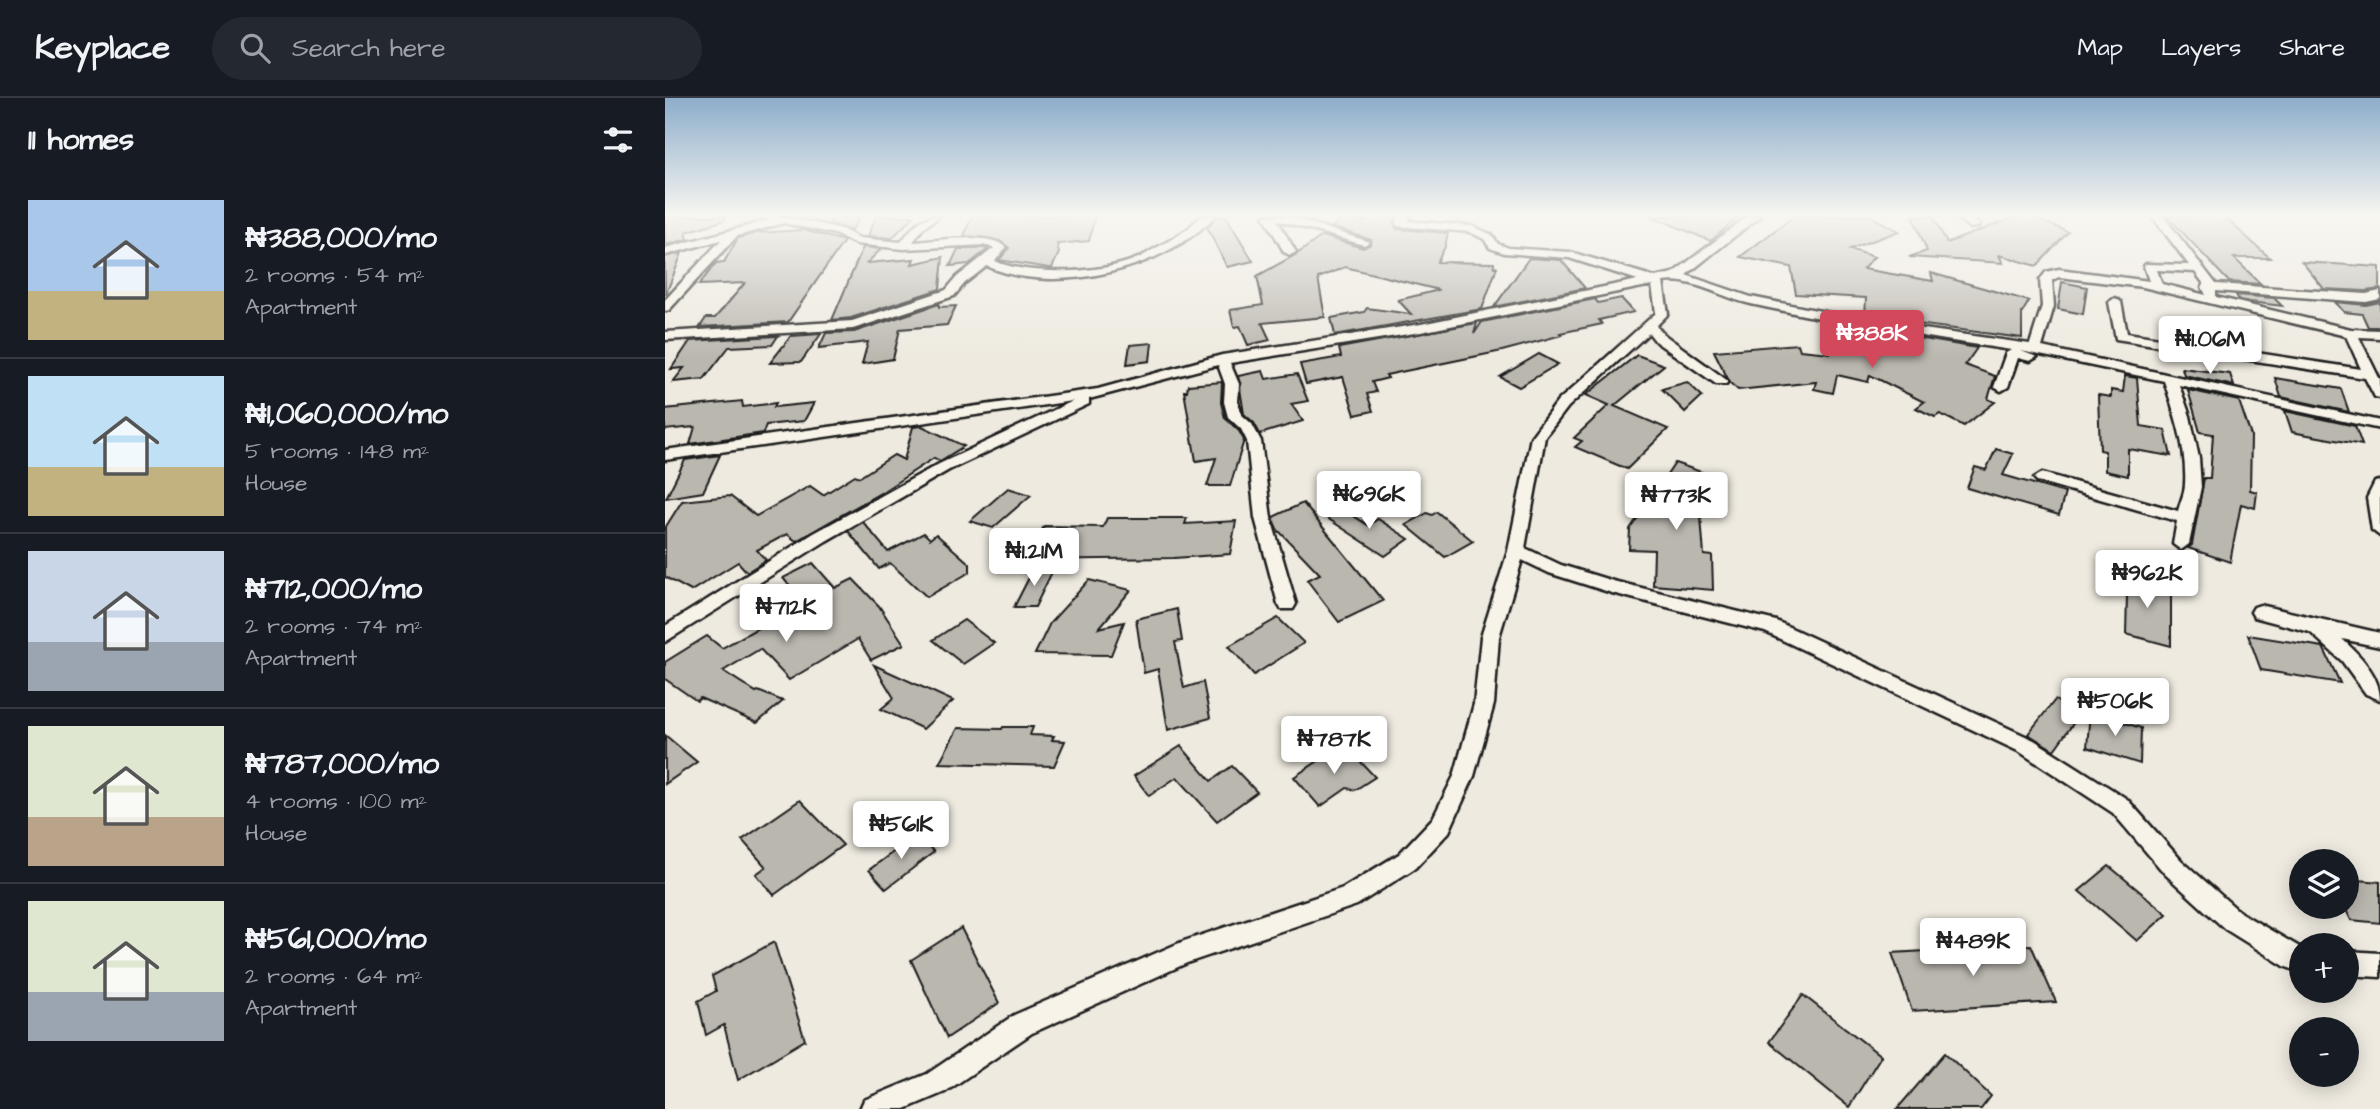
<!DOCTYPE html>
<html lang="en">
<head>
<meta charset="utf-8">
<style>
  :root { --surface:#171b24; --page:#242831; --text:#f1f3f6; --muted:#9ea1a6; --line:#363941; --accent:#d1495b }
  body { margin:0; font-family:"Architects Daughter",sans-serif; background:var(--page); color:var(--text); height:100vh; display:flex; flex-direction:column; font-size:26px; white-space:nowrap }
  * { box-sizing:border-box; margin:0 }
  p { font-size:23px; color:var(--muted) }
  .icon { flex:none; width:38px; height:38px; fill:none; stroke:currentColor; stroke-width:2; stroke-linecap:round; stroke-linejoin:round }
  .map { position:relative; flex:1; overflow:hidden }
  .drawer { display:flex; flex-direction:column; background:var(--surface); width:665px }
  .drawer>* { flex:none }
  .buttons { position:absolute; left:1624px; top:751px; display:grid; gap:14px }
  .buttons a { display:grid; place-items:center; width:70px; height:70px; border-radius:50%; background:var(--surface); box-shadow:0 4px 18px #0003; font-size:35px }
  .price { position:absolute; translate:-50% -60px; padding:0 16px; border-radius:7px; background:#fff; color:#222; font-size:23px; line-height:46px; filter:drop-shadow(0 2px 4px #0008) }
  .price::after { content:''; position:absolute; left:50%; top:42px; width:21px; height:16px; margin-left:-10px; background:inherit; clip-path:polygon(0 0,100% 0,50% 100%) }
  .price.on { background:var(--accent); color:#fff }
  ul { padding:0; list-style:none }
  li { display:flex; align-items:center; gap:21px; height:175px; padding:0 28px }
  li+li { border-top:2px solid var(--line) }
  li span { display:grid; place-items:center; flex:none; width:196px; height:140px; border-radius:0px; color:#555 }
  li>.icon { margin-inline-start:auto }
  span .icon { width:84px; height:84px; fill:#fffc; stroke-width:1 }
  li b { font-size:30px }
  h2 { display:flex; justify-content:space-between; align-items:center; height:84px; padding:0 28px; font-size:30px }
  header { display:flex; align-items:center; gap:42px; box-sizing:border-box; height:98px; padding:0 35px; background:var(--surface); border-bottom:2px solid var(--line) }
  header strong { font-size:33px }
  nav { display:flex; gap:38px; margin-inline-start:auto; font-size:24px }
  .search { width:490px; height:63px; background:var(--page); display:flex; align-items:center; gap:18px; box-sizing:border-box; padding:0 24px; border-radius:38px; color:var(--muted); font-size:26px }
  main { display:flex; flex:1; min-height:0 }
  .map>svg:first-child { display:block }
  .building { fill:#bab7af; stroke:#1c1c1c; stroke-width:2 }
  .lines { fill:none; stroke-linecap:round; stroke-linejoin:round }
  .street-casing { stroke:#1c1c1c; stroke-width:5 }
  .street { fill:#f7f3e8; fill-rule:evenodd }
</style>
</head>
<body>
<header>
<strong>Keyplace</strong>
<div class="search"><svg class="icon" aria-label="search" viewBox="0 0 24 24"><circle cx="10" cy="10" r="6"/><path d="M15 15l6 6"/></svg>Search here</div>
<nav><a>Map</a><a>Layers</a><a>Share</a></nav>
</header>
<main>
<section class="drawer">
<h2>11 homes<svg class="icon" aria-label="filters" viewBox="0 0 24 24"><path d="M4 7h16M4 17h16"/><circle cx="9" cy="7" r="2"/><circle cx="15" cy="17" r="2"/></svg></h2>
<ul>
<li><span style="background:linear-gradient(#a9c7e8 65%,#c2b280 0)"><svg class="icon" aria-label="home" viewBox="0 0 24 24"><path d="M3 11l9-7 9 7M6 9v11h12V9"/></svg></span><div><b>₦388,000/mo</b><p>2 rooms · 54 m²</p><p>Apartment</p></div></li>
<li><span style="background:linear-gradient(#bfe0f5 65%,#c2b280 0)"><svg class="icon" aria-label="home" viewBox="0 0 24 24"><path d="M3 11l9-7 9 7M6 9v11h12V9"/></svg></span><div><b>₦1,060,000/mo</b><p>5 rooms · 148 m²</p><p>House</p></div></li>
<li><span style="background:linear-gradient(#c9d6e8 65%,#9aa5b1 0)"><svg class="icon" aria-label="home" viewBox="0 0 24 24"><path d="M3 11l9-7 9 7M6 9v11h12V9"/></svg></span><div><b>₦712,000/mo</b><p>2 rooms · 74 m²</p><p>Apartment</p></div></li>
<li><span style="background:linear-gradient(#dfe7d0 65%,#b9a48a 0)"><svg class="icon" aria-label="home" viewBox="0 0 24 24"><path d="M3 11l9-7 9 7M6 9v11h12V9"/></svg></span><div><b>₦787,000/mo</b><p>4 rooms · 100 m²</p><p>House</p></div></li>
<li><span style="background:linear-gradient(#dfe7d0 65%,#9aa5b1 0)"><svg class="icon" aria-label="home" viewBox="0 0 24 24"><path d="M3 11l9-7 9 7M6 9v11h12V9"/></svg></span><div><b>₦561,000/mo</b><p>2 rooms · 64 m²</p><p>Apartment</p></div></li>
</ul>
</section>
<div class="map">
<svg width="1715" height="1011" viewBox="0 0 1715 1011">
  <rect width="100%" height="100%" fill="#eeeae0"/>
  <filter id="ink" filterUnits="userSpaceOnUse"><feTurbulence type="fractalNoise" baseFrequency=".0143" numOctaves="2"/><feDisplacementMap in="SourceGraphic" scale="14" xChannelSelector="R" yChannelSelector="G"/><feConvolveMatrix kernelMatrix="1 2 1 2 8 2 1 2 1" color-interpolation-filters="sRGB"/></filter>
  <g filter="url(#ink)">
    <!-- building -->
    <g class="building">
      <path d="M0 118H60V122L21 134 23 141 0 147Z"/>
      <path d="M164 118H196L186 133 165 126Z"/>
      <path d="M211 118H249L227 140 203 138Z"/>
      <path d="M307 118H430L424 143 392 146 394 155 387 170H384L334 162 344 150 335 143 299 138Z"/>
      <path d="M553 118H561L588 163 562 169 542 129Z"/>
      <path d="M702 118H732L729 125 732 131 783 135 780 149 772 164 829 165V169H832L817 211 670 237 666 220 699 214 702 210 746 216 733 202 774 192 680 169 653 180 660 219 597 225 605 242 583 247 575 228 569 229 565 212 598 207 592 178 632 156 657 138 698 150 706 146V142L667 129 678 120 699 124Z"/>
      <path d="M986 118H1074L1046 143Z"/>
      <path d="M1129 118H1205L1234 133 1185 151 1209 159 1198 171 1268 183 1266 175 1364 203 1357 215V240L1200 219 1201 200 1131 196 1126 169 1075 159Z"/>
      <path d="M1248 118H1268L1282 145 1353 118H1365L1403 134 1372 168 1334 157 1338 165 1244 159 1262 153Z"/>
      <path d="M1502 118H1558L1605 160H1569L1596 186 1564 184Z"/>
      <path d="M138 132 179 143 123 224 35 229 41 220H50L80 185 34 187 51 165 59 164 73 140 91 135Z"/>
      <path d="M198 149 216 151 202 165 249 161 247 166 278 159 275 191 186 220 167 222Z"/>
      <path d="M319 150 323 151 304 166 285 168 293 151Z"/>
      <path d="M17 155 1 196H0V159Z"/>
      <path d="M864 160 896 162 920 190 829 209Z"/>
      <path d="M1637 164 1715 169V191L1701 193 1659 191Z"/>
      <path d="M1397 184 1422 189 1418 216 1393 211Z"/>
      <path d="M1571 197 1609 200 1617 208 1585 204 1574 202Z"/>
      <path d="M956 200 969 214 934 222 937 226 895 235 897 237 837 253 721 277 723 280 707 284 711 294 702 296 708 313 690 317 678 279 641 286 635 266 676 259 674 250 812 225 809 236 817 224 930 201 933 205Z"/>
      <path d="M1670 204 1701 207 1715 204V229H1703L1697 216 1679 214Z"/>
      <path d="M274 206V209L291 208 282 227 235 231 228 261 197 266 203 244 154 250 161 235 189 234Z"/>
      <path d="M1174 230 1199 235V231L1312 250 1300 267 1330 278 1323 301 1330 304 1299 328 1275 316 1270 319 1251 310 1259 304 1205 277 1203 284 1172 277 1168 295 1149 291 1151 284 1073 292 1065 285 1049 253 1133 246 1135 252 1165 255Z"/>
      <path d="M156 236 136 264 105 265 126 238Z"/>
      <path d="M113 238 107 247 64 249 39 281 8 284 19 270 6 271 25 243Z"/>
      <path d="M487 245 485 263 462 266 465 247Z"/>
      <path d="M874 256 893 266 854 289 835 279Z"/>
      <path d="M972 257 999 267 949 308 1003 331 962 371 910 349 917 343 909 340 944 307 921 297Z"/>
      <path d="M1517 270 1565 276 1569 288 1519 277Z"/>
      <path d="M598 273 601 281 632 276 643 303 626 306 638 323 595 336 589 325 579 316 573 278Z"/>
      <path d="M1460 278 1472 280 1476 328 1500 332 1506 358 1463 351V378L1440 373V353L1435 352 1433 297 1446 299V292L1458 294Z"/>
      <path d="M1610 280 1676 291 1684 314 1616 299Z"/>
      <path d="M557 284 556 305 560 320 574 333 579 342 565 388H542L551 360 531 363 519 293H522L523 287Z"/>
      <path d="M1022 284 1037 298 1020 314 997 291Z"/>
      <path d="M1523 292 1574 303 1586 338 1585 392 1592 394 1590 410 1576 406 1565 464 1523 450 1527 447 1539 380H1545L1548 336 1535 334Z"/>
      <path d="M77 303 78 309 111 305 109 309 149 305 139 323 101 327 98 335 25 346 30 329 0 332V311Z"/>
      <path d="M1620 313 1690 328 1697 347 1627 334Z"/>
      <path d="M257 328 299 348 275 363 269 360 217 394 131 443 122 436 92 452 101 462 82 474 73 464 26 493 0 479V430L17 403 65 398 91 418 145 388 158 397 190 377 195 379 229 357 239 362 248 329Z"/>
      <path d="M1331 351 1348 356 1338 377 1400 395 1394 417 1302 390 1310 369 1321 372Z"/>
      <path d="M55 357 38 394 1 400 20 362Z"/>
      <path d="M1010 365 1045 377 1034 394 1039 457 1047 458 1048 492 988 487 989 452 964 451 965 431 993 390H1006L996 386Z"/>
      <path d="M343 390 366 397 328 430 305 423Z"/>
      <path d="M638 405 718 503 674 524 642 482 655 476 612 431 608 419Z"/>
      <path d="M671 407 703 427 713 421 744 441 720 458 662 420Z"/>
      <path d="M772 414 808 443 780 459 741 427 762 415 767 417Z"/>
      <path d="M442 420H522L520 426 571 423 565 456 509 460 363 462 379 428 438 429Z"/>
      <path d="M198 424 223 454 259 435 265 441 271 436 305 466V474L262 499 225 465 214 471 183 433Z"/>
      <path d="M148 465 170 490 188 481 214 508 239 546 206 562 193 541 124 582 95 551 58 573 91 594 93 593 118 603 92 625 35 600 32 603 0 581V564L42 538 57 550 107 522 111 526 142 509 118 480Z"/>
      <path d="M370 468 388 472 370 509H349Z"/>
      <path d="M1450 476 1506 491V548L1461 536 1462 498 1450 494Z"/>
      <path d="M424 482 466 492 434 530 459 524 446 557 370 556 385 525Z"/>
      <path d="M512 511 517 543 510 544 519 590 538 584 545 620 503 632 493 571 479 575 471 521Z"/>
      <path d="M613 520 639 545 589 577 564 548Z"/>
      <path d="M299 522 329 545 298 566 268 542Z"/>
      <path d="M1583 537 1658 549 1675 585 1596 572Z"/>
      <path d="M209 567 288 603 258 631 216 611 229 600Z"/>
      <path d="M1390 602 1415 616 1389 652 1363 636Z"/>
      <path d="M1425 614 1476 630 1475 666 1422 649Z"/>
      <path d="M338 629H368L365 637 389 638 387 642 400 643 389 668 274 665 293 630 337 631Z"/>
      <path d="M0 637 32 664 0 686Z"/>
      <path d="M679 646 710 679 690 692 682 690 655 709 629 679Z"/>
      <path d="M516 648 546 683 567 668 592 694 552 723 512 679 484 698 469 678Z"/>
      <path d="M135 702 178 747 109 797 91 776 101 769 77 742Z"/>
      <path d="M252 736 269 754 221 791 204 772Z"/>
      <path d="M1444 768 1502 816 1472 843 1414 793Z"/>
      <path d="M1682 781 1715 784V825L1686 822 1682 814Z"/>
      <path d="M296 830 334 905 282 940 246 862Z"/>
      <path d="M109 844 140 942 73 982 59 927 41 937 33 903 51 893 47 878Z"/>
      <path d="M1366 847 1391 904 1247 913 1227 855Z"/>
      <path d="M1138 897 1216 958 1184 1009 1104 944Z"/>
      <path d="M1280 955 1326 998 1316 1011H1232Z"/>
    </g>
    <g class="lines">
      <!-- street casing -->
      <g class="street-casing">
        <g id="street">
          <path d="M96 118H118L177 131 194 140 236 144C248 129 255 118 275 118L258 130 248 144C269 143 327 133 341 150L330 163C364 179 448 176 481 156 493 148 507 142 518 134 525 130 532 120 539 118 543 117 547 118 550 118 501 171 389 199 322 168L300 185 289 198 188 231 0 242V234L187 223 281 192 292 179 329 150 319 147 239 151 191 146 170 136 119 125 72 138 4 212 0 213V202L56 142 0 157V150L105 122Z"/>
          <path d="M599 118H623L705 144 699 147 612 122 631 154 625 157 619 154Z"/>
          <path d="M735 118H746L743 123 807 128 827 137 833 146 844 150 905 154 990 179 1008 175 1083 118H1095L1021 177 1086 199 1216 225 1365 246 1377 208 1375 182 1381 174 1394 171 1484 183 1479 168 1481 166 1524 167 1487 118H1498L1551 186 1701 196 1715 193V201L1701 204 1551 193V199L1686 231 1715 232V240L1694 239 1715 282V300L1710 299 1700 280 1451 241 1444 204 1450 200 1456 204 1462 235 1696 271 1681 238 1478 189 1394 179 1387 182 1389 208 1377 249 1715 323V331L1514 287 1525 318 1534 360 1536 389 1524 446 1516 452 1508 446 1512 423 1372 383 1369 380 1377 375 1513 413C1515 404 1520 395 1520 386 1522 351 1510 316 1499 283L1356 253 1372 259 1365 263 1353 260 1343 289 1336 293 1329 289 1341 255 1346 252C1259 239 1172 225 1086 206 1057 200 1027 179 998 184L1003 216 991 228 1001 238 1063 283 1061 286H1051L991 244 984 235 903 309 880 339 860 450 896 467 948 483 1111 523 1369 642 1462 701 1516 762 1576 815 1636 850V874L1621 869 1560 831 1500 776 1448 715 1355 654 1100 534 947 495 884 475 857 462 834 539 829 606 809 678 784 734 750 770 692 807 522 865 367 935 280 994 240 1011H195L199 1002 262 976 349 917 519 843 678 790 734 756 768 720 789 678 809 606 816 539 843 453 866 339 893 303 991 215 987 187 756 234 565 265 574 286 573 304 577 317 587 326 596 343 606 420 631 506 628 511H616L613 506 590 420 582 343 576 331 563 319 559 304 560 286 553 267 424 301V306L284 372 161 443 0 544V528L149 435 274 366 408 303 0 362V352L433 291 557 257 756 226 973 182 904 160 839 155 825 150 819 141 805 134 732 128 731 126ZM1492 172 1530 174 1539 186 1537 189 1541 197 1497 186Z"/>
          <path d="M1291 118H1303L1315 128 1305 130Z"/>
          <path d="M1715 383V438L1707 432 1702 400 1710 384Z"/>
          <path d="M1595 507 1715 535V549L1677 541C1695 557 1715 577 1715 602L1701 596 1677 563 1645 534 1589 519 1586 514 1589 509Z"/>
          <path d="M1682 853 1715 855V879L1682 877Z"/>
        </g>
      </g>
      <!-- street -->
      <use href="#street" class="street"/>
    </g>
  </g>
  <!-- sky -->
  <linearGradient id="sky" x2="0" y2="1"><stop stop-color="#8dadca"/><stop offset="0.45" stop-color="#f7f6f1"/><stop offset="1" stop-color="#f7f6f1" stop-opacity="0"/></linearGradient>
  <rect width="1715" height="260" fill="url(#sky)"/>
</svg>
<div class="buttons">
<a><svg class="icon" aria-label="layers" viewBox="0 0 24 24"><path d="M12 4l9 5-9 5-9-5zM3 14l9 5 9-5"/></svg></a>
<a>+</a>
<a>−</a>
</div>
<b class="price on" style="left:1207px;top:272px">₦388K</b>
<b class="price" style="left:1545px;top:278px">₦1.06M</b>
<b class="price" style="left:704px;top:433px">₦696K</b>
<b class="price" style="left:1011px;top:434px">₦773K</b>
<b class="price" style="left:369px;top:490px">₦1.21M</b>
<b class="price" style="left:1482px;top:512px">₦962K</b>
<b class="price" style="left:121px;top:546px">₦712K</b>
<b class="price" style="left:1450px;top:640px">₦506K</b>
<b class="price" style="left:669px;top:678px">₦787K</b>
<b class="price" style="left:236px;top:763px">₦561K</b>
<b class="price" style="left:1308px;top:880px">₦489K</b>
</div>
</main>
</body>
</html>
